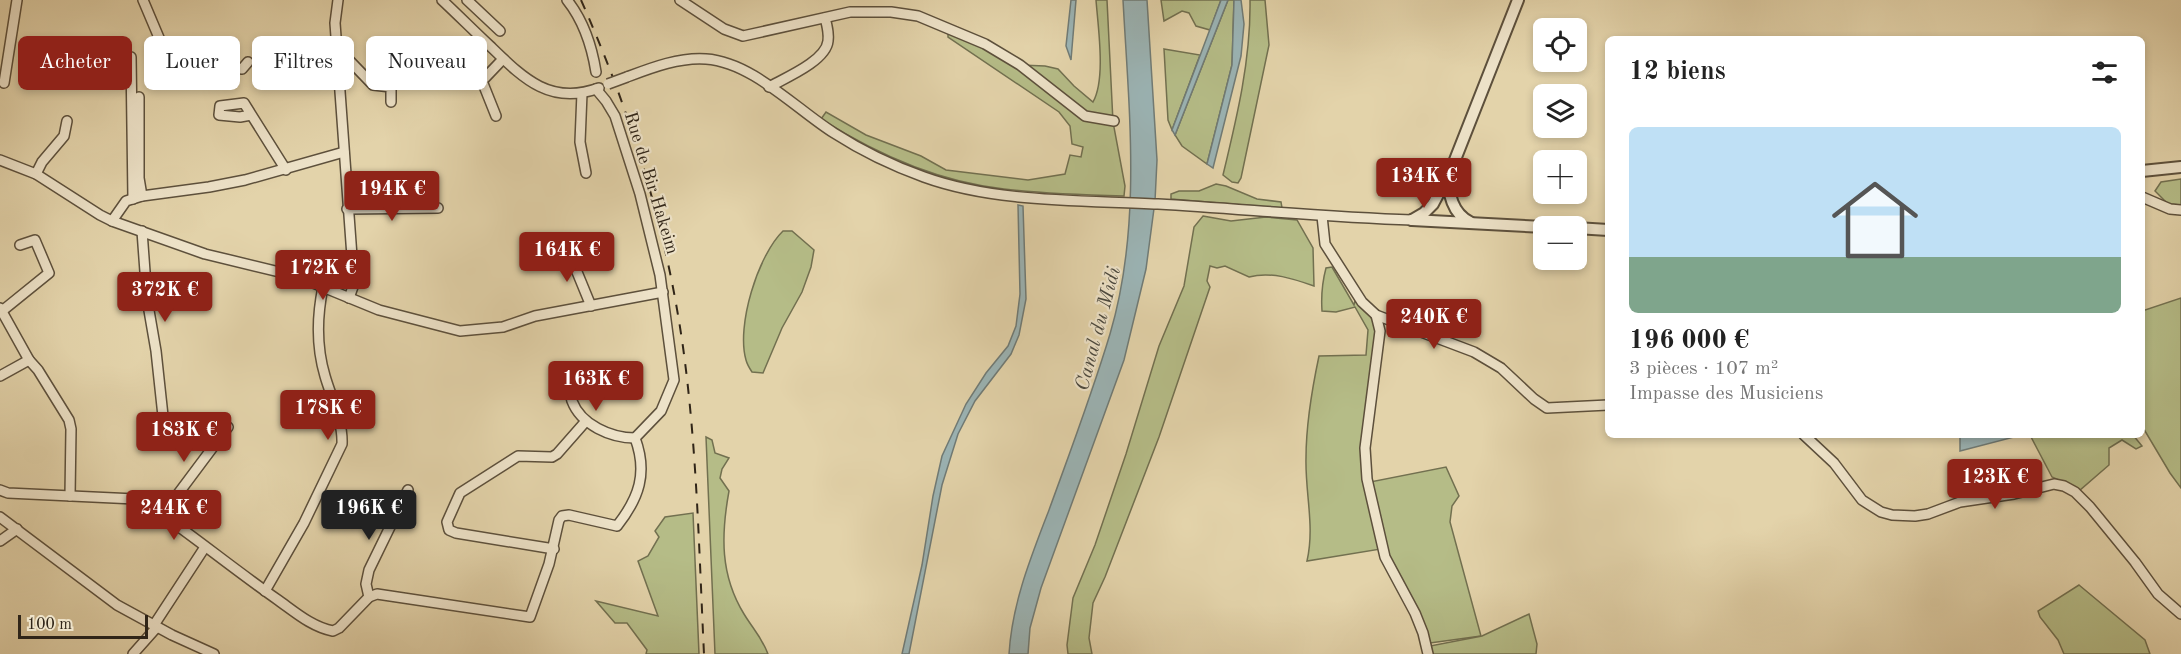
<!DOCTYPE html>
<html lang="fr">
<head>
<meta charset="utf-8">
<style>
  :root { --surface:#fff; --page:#f2f2f2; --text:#222; --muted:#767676; --line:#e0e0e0; --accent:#8f2418 }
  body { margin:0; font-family:"Old Standard TT",serif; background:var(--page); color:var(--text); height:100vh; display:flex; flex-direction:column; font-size:22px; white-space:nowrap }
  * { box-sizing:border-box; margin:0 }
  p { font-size:20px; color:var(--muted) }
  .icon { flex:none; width:33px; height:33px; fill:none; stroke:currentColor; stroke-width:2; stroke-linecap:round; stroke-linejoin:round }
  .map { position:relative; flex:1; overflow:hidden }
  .drawer { position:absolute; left:1605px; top:36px; width:540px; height:402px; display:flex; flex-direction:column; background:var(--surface); border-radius:9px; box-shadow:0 3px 9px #0003 }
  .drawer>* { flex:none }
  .hud { position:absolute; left:18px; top:36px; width:570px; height:54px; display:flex; gap:12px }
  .controls { position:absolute; left:1533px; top:18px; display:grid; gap:12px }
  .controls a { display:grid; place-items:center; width:54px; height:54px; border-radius:9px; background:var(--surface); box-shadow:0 3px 9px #0003; font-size:30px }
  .scale { position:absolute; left:18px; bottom:15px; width:130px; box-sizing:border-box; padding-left:6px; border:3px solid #302518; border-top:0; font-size:16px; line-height:21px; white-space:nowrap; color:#302518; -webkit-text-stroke:4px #ede2c8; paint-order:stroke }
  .price { position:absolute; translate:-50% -51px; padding:0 14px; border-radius:6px; background:var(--accent); color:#fff; font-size:20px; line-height:39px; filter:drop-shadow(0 2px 3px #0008) }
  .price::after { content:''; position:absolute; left:50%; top:36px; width:18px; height:14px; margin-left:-9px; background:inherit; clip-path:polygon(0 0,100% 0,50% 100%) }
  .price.on { background:#222; color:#fff }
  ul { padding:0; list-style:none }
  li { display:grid; align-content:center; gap:12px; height:318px; padding:0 24px }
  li+li { border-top:2px solid var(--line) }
  li span { display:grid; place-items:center; height:186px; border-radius:9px; color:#555 }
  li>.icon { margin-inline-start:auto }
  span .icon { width:108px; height:108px; fill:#fffc; stroke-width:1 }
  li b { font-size:26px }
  h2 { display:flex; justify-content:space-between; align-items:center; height:72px; padding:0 24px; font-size:26px }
  .tag { padding:0 21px; border-radius:9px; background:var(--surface); box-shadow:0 3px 9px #0003; font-size:21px; line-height:54px }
  .tag.on { background:var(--accent); color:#fff }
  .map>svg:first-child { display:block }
  .green { fill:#b5bc87; stroke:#727050; stroke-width:1.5 }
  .water { fill:#9bb4b5; stroke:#707b76; stroke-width:1.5 }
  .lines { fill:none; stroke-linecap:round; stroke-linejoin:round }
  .minor-casing { stroke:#5d503c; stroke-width:12 }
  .tertiary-casing { stroke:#5d503c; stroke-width:14 }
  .minor { stroke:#ede2c8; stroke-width:9 }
  .tertiary { stroke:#ede2c8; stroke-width:10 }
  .rail { stroke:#302518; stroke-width:2; stroke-dasharray:10 10; stroke-linecap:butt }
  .minor-bridge-casing { stroke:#5d503c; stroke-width:12; stroke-linecap:butt }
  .minor-bridge { stroke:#ede2c8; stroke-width:9 }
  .labels { text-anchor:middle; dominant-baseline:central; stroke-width:4.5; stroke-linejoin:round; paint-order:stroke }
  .street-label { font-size:18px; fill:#302518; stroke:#ede2c8 }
  .water-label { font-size:20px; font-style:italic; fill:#4b493f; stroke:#ede2c8 }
</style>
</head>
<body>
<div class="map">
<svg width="2181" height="654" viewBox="0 0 2181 654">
  <rect width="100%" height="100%" fill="#e3d3aa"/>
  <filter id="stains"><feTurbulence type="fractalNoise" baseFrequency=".00333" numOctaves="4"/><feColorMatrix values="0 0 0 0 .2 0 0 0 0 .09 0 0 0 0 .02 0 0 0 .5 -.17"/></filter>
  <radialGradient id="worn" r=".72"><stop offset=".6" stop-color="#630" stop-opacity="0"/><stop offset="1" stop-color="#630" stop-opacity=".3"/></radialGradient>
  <!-- green -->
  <g class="green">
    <path d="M1096 0H1107L1113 122 1125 186 1124 196C1084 195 1044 194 1004 189 939 182 876 154 821 119L826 112 866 135 921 156 946 170 1028 180 1065 174 1070 155 1081 157 1083 147 1072 144 1070 126 1059 112 948 37V29L1020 65 1045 66 1058 69 1074 86 1093 102C1106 79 1098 27 1096 0Z"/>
    <path d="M1161 0H1221L1210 30 1196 26 1189 13 1182 11 1164 21Z"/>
    <path d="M1228 0H1234L1232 65 1207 164 1182 146 1175 135Z"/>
    <path d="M1250 0H1265L1269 45 1241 178 1238 183 1232 182 1223 175C1237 117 1251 59 1250 0Z"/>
    <path d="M1164 49 1200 55 1172 130 1168 120Z"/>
    <path d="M2181 179V205L2168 204 2155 191 2161 182Z"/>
    <path d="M1216 184 1226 186 1257 199 1281 202 1282 208 1171 199V194L1179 191H1199Z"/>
    <path d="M1203 216 1231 221 1266 217 1297 220 1313 248 1314 286C1294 279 1271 271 1249 277L1225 266 1217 268 1210 266 1207 281 1210 287 1159 437 1105 577 1093 603 1089 638 1092 654H1068L1067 645 1073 598 1095 545 1126 454 1159 346 1184 286 1194 227Z"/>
    <path d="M783 231H792L814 250 811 267 802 292 782 328 763 373 752 372C750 369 747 364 746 360 736 326 758 255 783 231Z"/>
    <path d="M1332 267 1354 305 1355 301 1371 317 1377 327 1364 427 1381 549 1307 561C1315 526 1305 493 1306 458 1306 424 1312 389 1319 356L1366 355 1368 330 1355 307 1336 312 1322 311C1321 296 1322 283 1326 268Z"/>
    <path d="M2181 298V488L2170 473 2142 426V311Z"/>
    <path d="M2030 435H2133L2142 446 2136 449 2122 440 2109 448V465L2080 490 2052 477Z"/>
    <path d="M706 437 712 440 715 453 729 458 722 469 720 478 729 491C721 535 720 575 744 614 753 629 761 636 768 654H715Z"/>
    <path d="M1446 467 1459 496 1452 506 1450 522 1481 636 1430 643 1386 548 1370 482Z"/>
    <path d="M693 513 699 654H646L647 650 627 623H615L596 601 658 616 638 561 648 556 659 537 655 531 665 517Z"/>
    <path d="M2079 585 2145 640 2150 654H2064L2058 640 2040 617 2038 611Z"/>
    <path d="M1529 614 1537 644 1536 654H1433L1430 646 1482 636Z"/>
  </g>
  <!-- water -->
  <g class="water">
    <path d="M1071 0H1076L1071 60 1066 46Z"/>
    <path d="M1123 0H1147L1157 160 1155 201 1146 269 1124 360 1041 588 1030 628 1028 654H1009C1012 603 1031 557 1049 510 1070 452 1092 394 1110 334 1142 226 1129 111 1123 0Z"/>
    <path d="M1221 0H1228L1175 135 1172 130Z"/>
    <path d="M1234 0H1241L1244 24 1241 56 1213 168 1207 164 1232 65Z"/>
    <path d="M1018 205 1023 206 1026 299 1019 335 1011 354 975 401 958 434 942 485 909 654H902L922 565 933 496 942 456 966 404 986 373 1008 346 1016 326 1020 294Z"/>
    <path d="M1960 435H2018V436L1960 451Z"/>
  </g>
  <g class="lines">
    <!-- minor casing -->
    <g class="minor-casing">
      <g id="minor">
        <path d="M143 0 168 59 242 69 248 62"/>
        <path d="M338 0 335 23 354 284 349 298"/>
        <path d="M442 0C458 15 474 31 490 46 523 78 550 106 599 88"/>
        <path d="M467 0 500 31"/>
        <path d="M567 0C583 20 592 47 596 72"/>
        <path d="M680 0 724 29 743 36 850 12H891L918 16 985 44 1020 65 1085 116 1114 121"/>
        <path d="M337 50 347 58 373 85 391 87V102"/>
        <path d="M131 57 133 199"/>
        <path d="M627 77C651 68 679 57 706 59 752 62 796 109 834 133 862 151 893 166 924 177 996 203 1082 200 1158 204 1243 209 1327 217 1412 220"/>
        <path d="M4 83 17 0"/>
        <path d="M769 87C785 78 826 61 828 41 829 34 827 25 825 18"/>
        <path d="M582 93 580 142 586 173"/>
        <path d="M139 97V178L142 196"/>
        <path d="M251 115 240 117 219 115 220 106 244 103 286 170"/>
        <path d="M496 116 482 81 503 59"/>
        <path d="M0 160 36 174 100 215 112 221 205 254 296 276 379 310 460 331 503 327 535 316 663 292"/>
        <path d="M36 174 42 162 64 136 67 121"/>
        <path d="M2142 197 2170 209 2181 210"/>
        <path d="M347 209 438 208"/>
        <path d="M1322 216 1325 244 1362 302 1376 315 1474 352 1501 368 1534 399 1547 408 1608 405"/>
        <path d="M112 221 126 201 142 196 209 187 245 180 344 152"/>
        <path d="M142 231 147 299 156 351 163 416"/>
        <path d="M568 250 591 306"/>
        <path d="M0 308 29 360 38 370 69 420 71 429 70 496"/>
        <path d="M2 311 49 273 35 240 20 245"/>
        <path d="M1376 315 1380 331 1365 448 1367 479 1385 557 1415 613 1423 633 1428 654"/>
        <path d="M0 376 29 360"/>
        <path d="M567 377C569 385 570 394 572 401 581 425 611 438 635 438"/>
        <path d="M1804 435 1834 463 1862 500 1881 512 1892 515 1915 516 1928 514 1960 502 2014 494 2054 484 2064 486 2075 492 2090 507 2135 562 2158 594 2181 614"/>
        <path d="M0 490 8 493 135 499 144 502C190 533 232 568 278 600 295 612 312 627 333 631L339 628 369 597 377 594 530 617 549 564 559 520 562 516 569 515 617 526C639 498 648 473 635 438L661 411 674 380 660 275 640 194 615 116 606 101 596 89"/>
        <path d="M163 514 228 427"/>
        <path d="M0 517 117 605 172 635 214 654"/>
        <path d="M0 541 17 529"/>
        <path d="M554 549 456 533 449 530 447 522 460 493 518 456 552 457 557 454 586 421"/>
        <path d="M265 591 304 523 342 444C343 421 331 397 325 376 316 346 317 316 323 287"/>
        <path d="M369 597 366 584 369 570 408 490"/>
        <path d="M154 625 205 547"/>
        <path d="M133 654 157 627"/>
      </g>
    </g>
    <!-- tertiary casing -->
    <g class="tertiary-casing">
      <g id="tertiary">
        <path d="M2142 171 2181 167"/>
        <path d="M1450 176C1447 193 1453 214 1470 222"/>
        <path d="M1412 220 1424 213 1433 204 1451 170 1518 0"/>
        <path d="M1412 220 1544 227"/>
        <path d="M1576 228 1608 230"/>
      </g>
    </g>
    <!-- minor -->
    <use href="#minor" class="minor"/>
    <!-- tertiary -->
    <use href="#tertiary" class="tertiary"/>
    <!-- rail -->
    <path class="rail" d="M581 0C630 110 666 227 683 347 697 448 699 552 704 654"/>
    <!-- minor-bridge casing -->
    <g class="minor-bridge-casing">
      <path id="minor-bridge" d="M608 84 627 77"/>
    </g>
    <!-- minor-bridge -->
    <use href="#minor-bridge" class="minor-bridge"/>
  </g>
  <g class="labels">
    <!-- street labels -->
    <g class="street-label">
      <text transform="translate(651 183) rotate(73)">Rue de Bir Hakeim</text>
    </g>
    <!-- water labels -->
    <g class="water-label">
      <text transform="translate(1099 329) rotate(-75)">Canal du Midi</text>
    </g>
  </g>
  <rect width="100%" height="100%" filter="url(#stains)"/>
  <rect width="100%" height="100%" fill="url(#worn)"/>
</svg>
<div class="controls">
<a><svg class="icon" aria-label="locate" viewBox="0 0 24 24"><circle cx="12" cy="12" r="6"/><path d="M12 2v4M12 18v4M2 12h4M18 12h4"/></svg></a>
<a><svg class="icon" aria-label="layers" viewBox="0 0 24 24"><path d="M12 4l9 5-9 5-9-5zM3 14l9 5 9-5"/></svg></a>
<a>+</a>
<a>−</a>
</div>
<div class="scale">100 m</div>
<b class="price" style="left:1424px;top:209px">134K €</b>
<b class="price" style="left:392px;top:222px">194K €</b>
<b class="price" style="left:567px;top:283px">164K €</b>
<b class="price" style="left:323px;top:301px">172K €</b>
<b class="price" style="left:165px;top:323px">372K €</b>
<b class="price" style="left:1434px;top:350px">240K €</b>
<b class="price" style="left:596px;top:412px">163K €</b>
<b class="price" style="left:328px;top:441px">178K €</b>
<b class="price" style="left:184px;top:463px">183K €</b>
<b class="price" style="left:1995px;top:510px">123K €</b>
<b class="price" style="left:174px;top:541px">244K €</b>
<b class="price on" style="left:369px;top:541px">196K €</b>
<div class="hud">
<a class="tag on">Acheter</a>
<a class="tag">Louer</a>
<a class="tag">Filtres</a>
<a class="tag">Nouveau</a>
</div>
<section class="drawer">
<h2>12 biens<svg class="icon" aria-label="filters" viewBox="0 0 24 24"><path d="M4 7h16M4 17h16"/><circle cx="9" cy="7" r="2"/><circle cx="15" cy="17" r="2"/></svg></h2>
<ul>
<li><span style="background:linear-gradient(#bfe0f5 70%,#7fa58c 0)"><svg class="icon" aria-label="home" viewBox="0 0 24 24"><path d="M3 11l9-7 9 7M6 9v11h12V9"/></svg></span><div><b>196 000 €</b><p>3 pièces · 107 m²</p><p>Impasse des Musiciens</p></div></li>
</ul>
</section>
</div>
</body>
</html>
